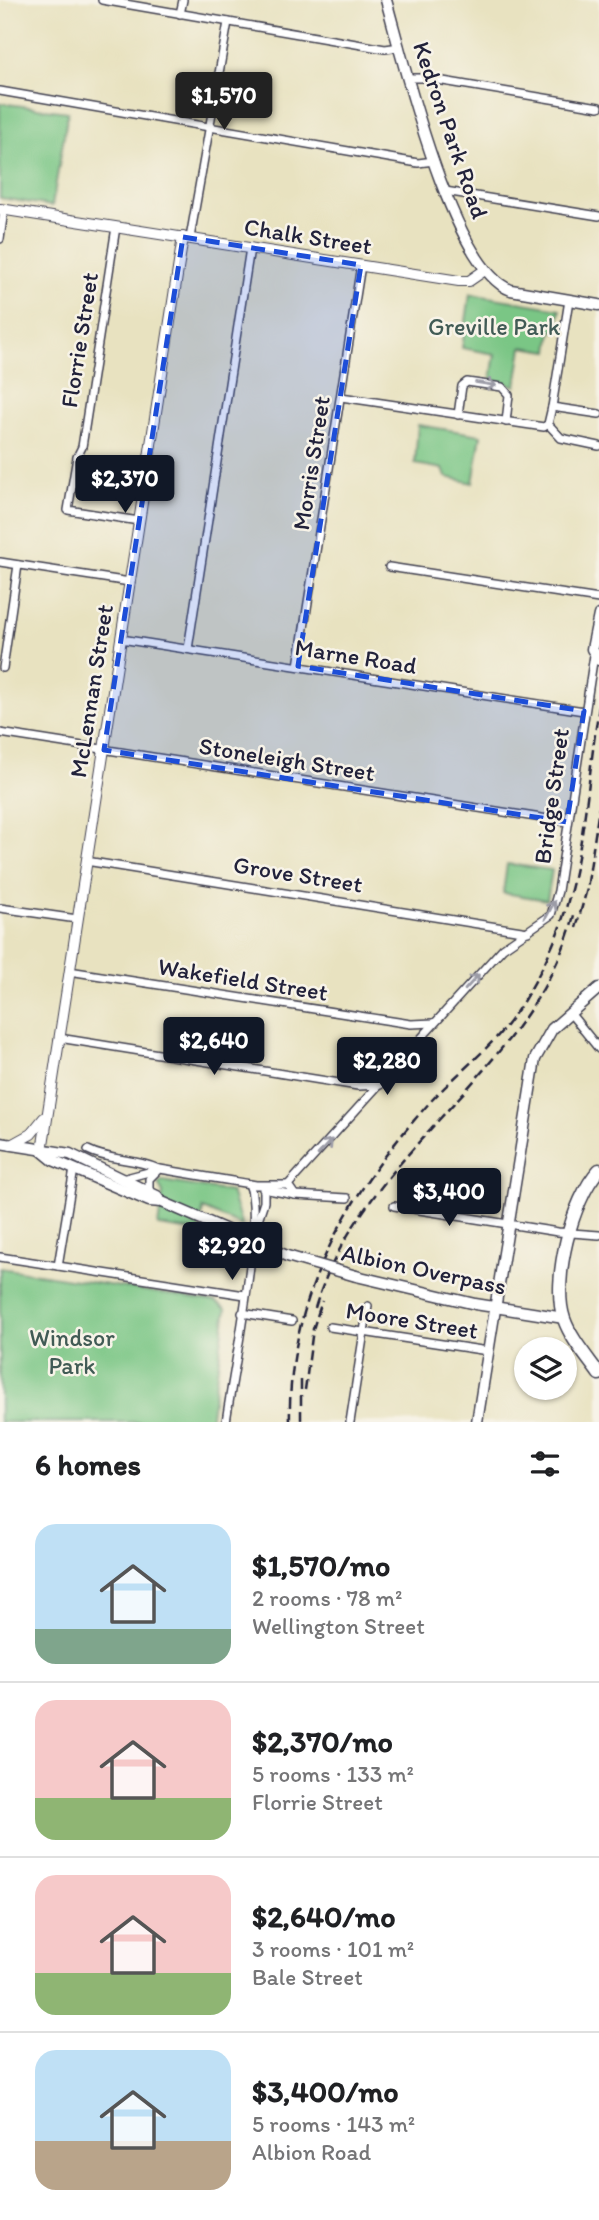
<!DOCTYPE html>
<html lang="en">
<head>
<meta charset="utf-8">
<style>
  :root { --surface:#fff; --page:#f6f6f6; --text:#202124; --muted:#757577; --line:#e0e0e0; --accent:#111827 }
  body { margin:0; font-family:Itim,sans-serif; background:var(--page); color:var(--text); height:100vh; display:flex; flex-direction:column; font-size:26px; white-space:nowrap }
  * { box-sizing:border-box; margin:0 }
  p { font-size:23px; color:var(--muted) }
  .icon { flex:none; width:38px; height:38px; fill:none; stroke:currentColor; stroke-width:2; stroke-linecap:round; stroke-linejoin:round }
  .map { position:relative; height:1422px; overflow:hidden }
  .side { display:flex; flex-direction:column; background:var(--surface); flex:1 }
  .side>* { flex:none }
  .fabs { position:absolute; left:514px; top:1337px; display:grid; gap:14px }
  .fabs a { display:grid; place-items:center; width:63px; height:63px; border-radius:50%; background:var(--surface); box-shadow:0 2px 5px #0004; font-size:35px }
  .price { position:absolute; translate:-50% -60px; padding:0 16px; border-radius:7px; background:var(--accent); color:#fff; font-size:23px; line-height:46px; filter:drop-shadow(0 2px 4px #0008) }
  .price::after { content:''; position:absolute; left:50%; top:42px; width:21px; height:16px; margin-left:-10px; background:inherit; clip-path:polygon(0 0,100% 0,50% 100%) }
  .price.selected { background:#222; color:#fff }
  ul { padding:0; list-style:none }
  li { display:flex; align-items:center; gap:21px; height:175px; padding:0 35px }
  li+li { border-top:2px solid var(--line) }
  li span { display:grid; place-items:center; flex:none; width:196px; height:140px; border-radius:21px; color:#555 }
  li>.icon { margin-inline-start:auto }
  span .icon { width:84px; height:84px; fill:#fffc; stroke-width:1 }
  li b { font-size:30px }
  h2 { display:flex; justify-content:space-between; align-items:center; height:84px; padding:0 35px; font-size:30px }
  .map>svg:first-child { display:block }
  .green { fill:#7ac685; stroke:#4e7460; stroke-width:2 }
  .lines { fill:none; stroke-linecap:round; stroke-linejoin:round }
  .minor-casing { stroke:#403f4f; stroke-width:10 }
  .tertiary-casing { stroke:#403f4f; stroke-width:12 }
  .secondary-casing { stroke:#403f4f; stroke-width:13 }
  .trunk-casing { stroke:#403f4f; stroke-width:15 }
  .minor { stroke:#fff; stroke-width:7 }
  .tertiary { stroke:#fff; stroke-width:10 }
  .secondary { stroke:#fff; stroke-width:10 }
  .trunk { stroke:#fff; stroke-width:12 }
  .rail { stroke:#22223b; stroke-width:2.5; stroke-dasharray:10 5; stroke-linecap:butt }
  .secondary-bridge-casing { stroke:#403f4f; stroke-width:13; stroke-linecap:butt }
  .secondary-bridge { stroke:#fff; stroke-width:10 }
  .oneway { stroke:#9c9ca7 }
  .marked { fill:#1d4ed8; fill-opacity:0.2; stroke:#1d4ed8; stroke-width:5; stroke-dasharray:14 9; stroke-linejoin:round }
  .labels { text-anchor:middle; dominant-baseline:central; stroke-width:5; stroke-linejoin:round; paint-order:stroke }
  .street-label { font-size:24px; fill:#22223b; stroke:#f7f3e8 }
  .park-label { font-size:24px; fill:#415b55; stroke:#f7f3e8 }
</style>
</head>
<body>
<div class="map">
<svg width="599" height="1422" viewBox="0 0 599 1422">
  <rect width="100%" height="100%" fill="#f7f3e8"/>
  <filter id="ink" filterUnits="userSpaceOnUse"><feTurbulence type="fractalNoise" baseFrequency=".0143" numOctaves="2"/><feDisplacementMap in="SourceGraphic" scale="14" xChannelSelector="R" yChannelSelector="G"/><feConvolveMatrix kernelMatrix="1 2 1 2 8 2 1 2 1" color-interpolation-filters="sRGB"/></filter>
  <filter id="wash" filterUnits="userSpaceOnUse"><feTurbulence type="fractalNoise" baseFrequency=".00686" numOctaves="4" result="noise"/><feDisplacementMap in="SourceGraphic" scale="28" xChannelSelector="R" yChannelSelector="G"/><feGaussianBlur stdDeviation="1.57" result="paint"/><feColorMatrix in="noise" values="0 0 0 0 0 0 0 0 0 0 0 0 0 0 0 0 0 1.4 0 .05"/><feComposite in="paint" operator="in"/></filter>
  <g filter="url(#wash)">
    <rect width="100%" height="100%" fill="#e8e2c0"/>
    <!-- green -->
    <g class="green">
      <path d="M0 103 68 112 52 206 0 198Z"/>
      <path d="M470 294 560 309 557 331 552 330 549 351 522 347 516 386 491 379 495 354 462 348Z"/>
      <path d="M418 425 481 435 473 483 446 477 443 469 415 464Z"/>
      <path d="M507 864 552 870 547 900 503 893Z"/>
      <path d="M162 1181 231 1192 242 1226 203 1209 199 1232 158 1226 163 1193 158 1184Z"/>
      <path d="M0 1268 216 1302 226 1309 210 1422H0Z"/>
    </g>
  </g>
  <g filter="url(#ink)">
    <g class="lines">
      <!-- minor casing -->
      <g class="minor-casing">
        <g id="minor">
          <path d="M102 0 385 49 400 47"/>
          <path d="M180 14 183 0"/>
          <path d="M409 78H425L599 107"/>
          <path d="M0 91 418 163 434 161"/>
          <path d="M445 191 599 216"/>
          <path d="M116 227 82 447 77 457 68 510 139 521"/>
          <path d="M190 238 228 22"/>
          <path d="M0 239 4 210"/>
          <path d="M341 397 544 427 548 424 552 407 569 300"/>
          <path d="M552 407 599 414"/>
          <path d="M458 415 462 386 467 382 502 387 509 395 506 422"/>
          <path d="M548 424 561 438 599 446"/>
          <path d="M0 562 130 582"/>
          <path d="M389 567 599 599"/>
          <path d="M121 639 584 711"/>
          <path d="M188 649 250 248"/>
          <path d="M298 666 361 265"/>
          <path d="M3 668 18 565"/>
          <path d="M0 733 567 822"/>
          <path d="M86 861 528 932"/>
          <path d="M0 908 77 919"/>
          <path d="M69 971 411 1024 434 1023"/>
          <path d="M570 1013 599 1049"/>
          <path d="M59 1038 358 1086 380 1085"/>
          <path d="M88 1150C109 1161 134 1158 156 1168"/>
          <path d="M122 1179 160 1169 256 1185H288"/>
          <path d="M288 1185 503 948 551 915 558 891 594 655"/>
          <path d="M288 1185 295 1195 347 1198"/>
          <path d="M263 1189 295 1195"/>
          <path d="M149 1193V1179L159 1169"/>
          <path d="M394 1206 558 1232 599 1235"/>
          <path d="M255 1229 264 1202V1190"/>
          <path d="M0 1257 245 1295"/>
          <path d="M58 1266 74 1169"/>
          <path d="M242 1313 292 1321"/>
          <path d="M330 1327 488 1351"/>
          <path d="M226 1422C232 1377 265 1218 249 1184"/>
          <path d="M350 1422 368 1306"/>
        </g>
      </g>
      <!-- tertiary casing -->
      <g class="tertiary-casing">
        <g id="tertiary">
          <path d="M0 209 459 281H469L485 270"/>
          <path d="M11 1145 31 1134 44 1118"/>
          <path d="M42 1151 183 237"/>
        </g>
      </g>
      <!-- secondary casing -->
      <g class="secondary-casing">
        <g id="secondary">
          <path d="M386 0C403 60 452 269 511 290L599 305"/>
          <path d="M599 615 592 649 599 660"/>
          <path d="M0 1143 70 1154 157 1196 162 1202"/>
          <path d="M42 1151 53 1160 149 1201 162 1202"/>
          <path d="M356 1276 475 1304 564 1318"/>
          <path d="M477 1422 535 1059 552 1029 599 988"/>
        </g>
      </g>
      <!-- trunk casing -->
      <g class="trunk-casing">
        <path id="trunk" d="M599 1170C572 1199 551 1281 564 1319 571 1339 587 1357 599 1374"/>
      </g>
      <!-- minor -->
      <use href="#minor" class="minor"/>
      <!-- tertiary -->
      <use href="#tertiary" class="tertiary"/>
      <!-- secondary -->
      <use href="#secondary" class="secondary"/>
      <!-- trunk -->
      <use href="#trunk" class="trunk"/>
      <!-- rail -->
      <g class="rail">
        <path d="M576 928 587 889 599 808"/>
        <path d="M315 1308C363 1150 533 1071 574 915"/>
        <path d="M301 1380V1422"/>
        <path d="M305 1390 313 1329 322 1301"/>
        <path d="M290 1422C287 1296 349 1191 432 1100 451 1080 473 1062 493 1041 516 1017 536 982 550 951 584 877 586 787 599 707"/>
      </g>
      <!-- secondary-bridge casing -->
      <g class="secondary-bridge-casing">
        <path id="secondary-bridge" d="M162 1202 287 1256 356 1276"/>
      </g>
      <!-- secondary-bridge -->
      <use href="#secondary-bridge" class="secondary-bridge"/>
    </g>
    <!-- one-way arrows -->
    <defs><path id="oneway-shaft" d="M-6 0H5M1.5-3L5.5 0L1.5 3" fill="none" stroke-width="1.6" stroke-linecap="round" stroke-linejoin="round" transform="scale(1.75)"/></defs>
    <g class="oneway">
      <use href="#oneway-shaft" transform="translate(486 384) rotate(9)"/>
      <use href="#oneway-shaft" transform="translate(550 910) rotate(-62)"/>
      <use href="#oneway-shaft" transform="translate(472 982) rotate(-48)"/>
      <use href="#oneway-shaft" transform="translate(325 1147) rotate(-48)"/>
    </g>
  </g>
  <!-- marked area -->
  <path class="marked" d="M183 237 361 265 298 666 584 711 567 822 104 750Z"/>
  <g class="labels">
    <!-- street labels -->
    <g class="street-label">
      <text transform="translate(451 130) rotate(71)">Kedron Park Road</text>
      <text transform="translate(308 236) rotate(9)">Chalk Street</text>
      <text transform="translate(79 340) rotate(-81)">Florrie Street</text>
      <text transform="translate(311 463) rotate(-81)">Morris Street</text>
      <text transform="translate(356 656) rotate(9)">Marne Road</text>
      <text transform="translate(91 691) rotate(-81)">McLennan Street</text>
      <text transform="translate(287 759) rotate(9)">Stoneleigh Street</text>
      <text transform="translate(551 796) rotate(-82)">Bridge Street</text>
      <text transform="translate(298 874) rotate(9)">Grove Street</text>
      <text transform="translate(243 979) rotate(9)">Wakefield Street</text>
      <text transform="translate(424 1269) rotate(12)">Albion Overpass</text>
      <text transform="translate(412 1320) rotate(9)">Moore Street</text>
    </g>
    <!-- park labels -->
    <g class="park-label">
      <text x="494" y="326">Greville Park</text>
      <text x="72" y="1337">Windsor<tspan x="72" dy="28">Park</tspan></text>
    </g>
  </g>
</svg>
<div class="fabs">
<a><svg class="icon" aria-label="layers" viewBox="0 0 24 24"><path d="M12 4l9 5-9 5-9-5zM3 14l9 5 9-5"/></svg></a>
</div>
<b class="price selected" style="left:224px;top:132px">$1,570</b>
<b class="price" style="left:125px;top:515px">$2,370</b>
<b class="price" style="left:214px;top:1077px">$2,640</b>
<b class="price" style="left:387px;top:1097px">$2,280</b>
<b class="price" style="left:449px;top:1228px">$3,400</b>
<b class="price" style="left:232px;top:1282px">$2,920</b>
</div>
<section class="side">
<h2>6 homes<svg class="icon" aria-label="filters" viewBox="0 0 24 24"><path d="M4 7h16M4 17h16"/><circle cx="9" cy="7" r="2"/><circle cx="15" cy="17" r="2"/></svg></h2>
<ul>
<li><span style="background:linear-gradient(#bfe0f5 75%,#7fa58c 0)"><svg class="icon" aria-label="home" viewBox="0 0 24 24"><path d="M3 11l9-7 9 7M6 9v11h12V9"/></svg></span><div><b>$1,570/mo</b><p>2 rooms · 78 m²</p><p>Wellington Street</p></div></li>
<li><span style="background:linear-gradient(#f6c9c9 70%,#8fb573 0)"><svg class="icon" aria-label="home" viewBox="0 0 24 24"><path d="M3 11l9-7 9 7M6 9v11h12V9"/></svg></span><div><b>$2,370/mo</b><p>5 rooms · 133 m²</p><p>Florrie Street</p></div></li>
<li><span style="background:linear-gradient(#f6c9c9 70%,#8fb573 0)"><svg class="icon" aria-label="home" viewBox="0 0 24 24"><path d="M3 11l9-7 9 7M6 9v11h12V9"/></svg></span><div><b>$2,640/mo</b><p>3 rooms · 101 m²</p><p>Bale Street</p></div></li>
<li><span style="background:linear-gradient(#bfe0f5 65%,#b9a48a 0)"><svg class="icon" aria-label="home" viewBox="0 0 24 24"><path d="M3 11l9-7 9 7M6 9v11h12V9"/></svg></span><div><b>$3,400/mo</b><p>5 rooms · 143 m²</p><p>Albion Road</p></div></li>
</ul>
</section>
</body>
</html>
